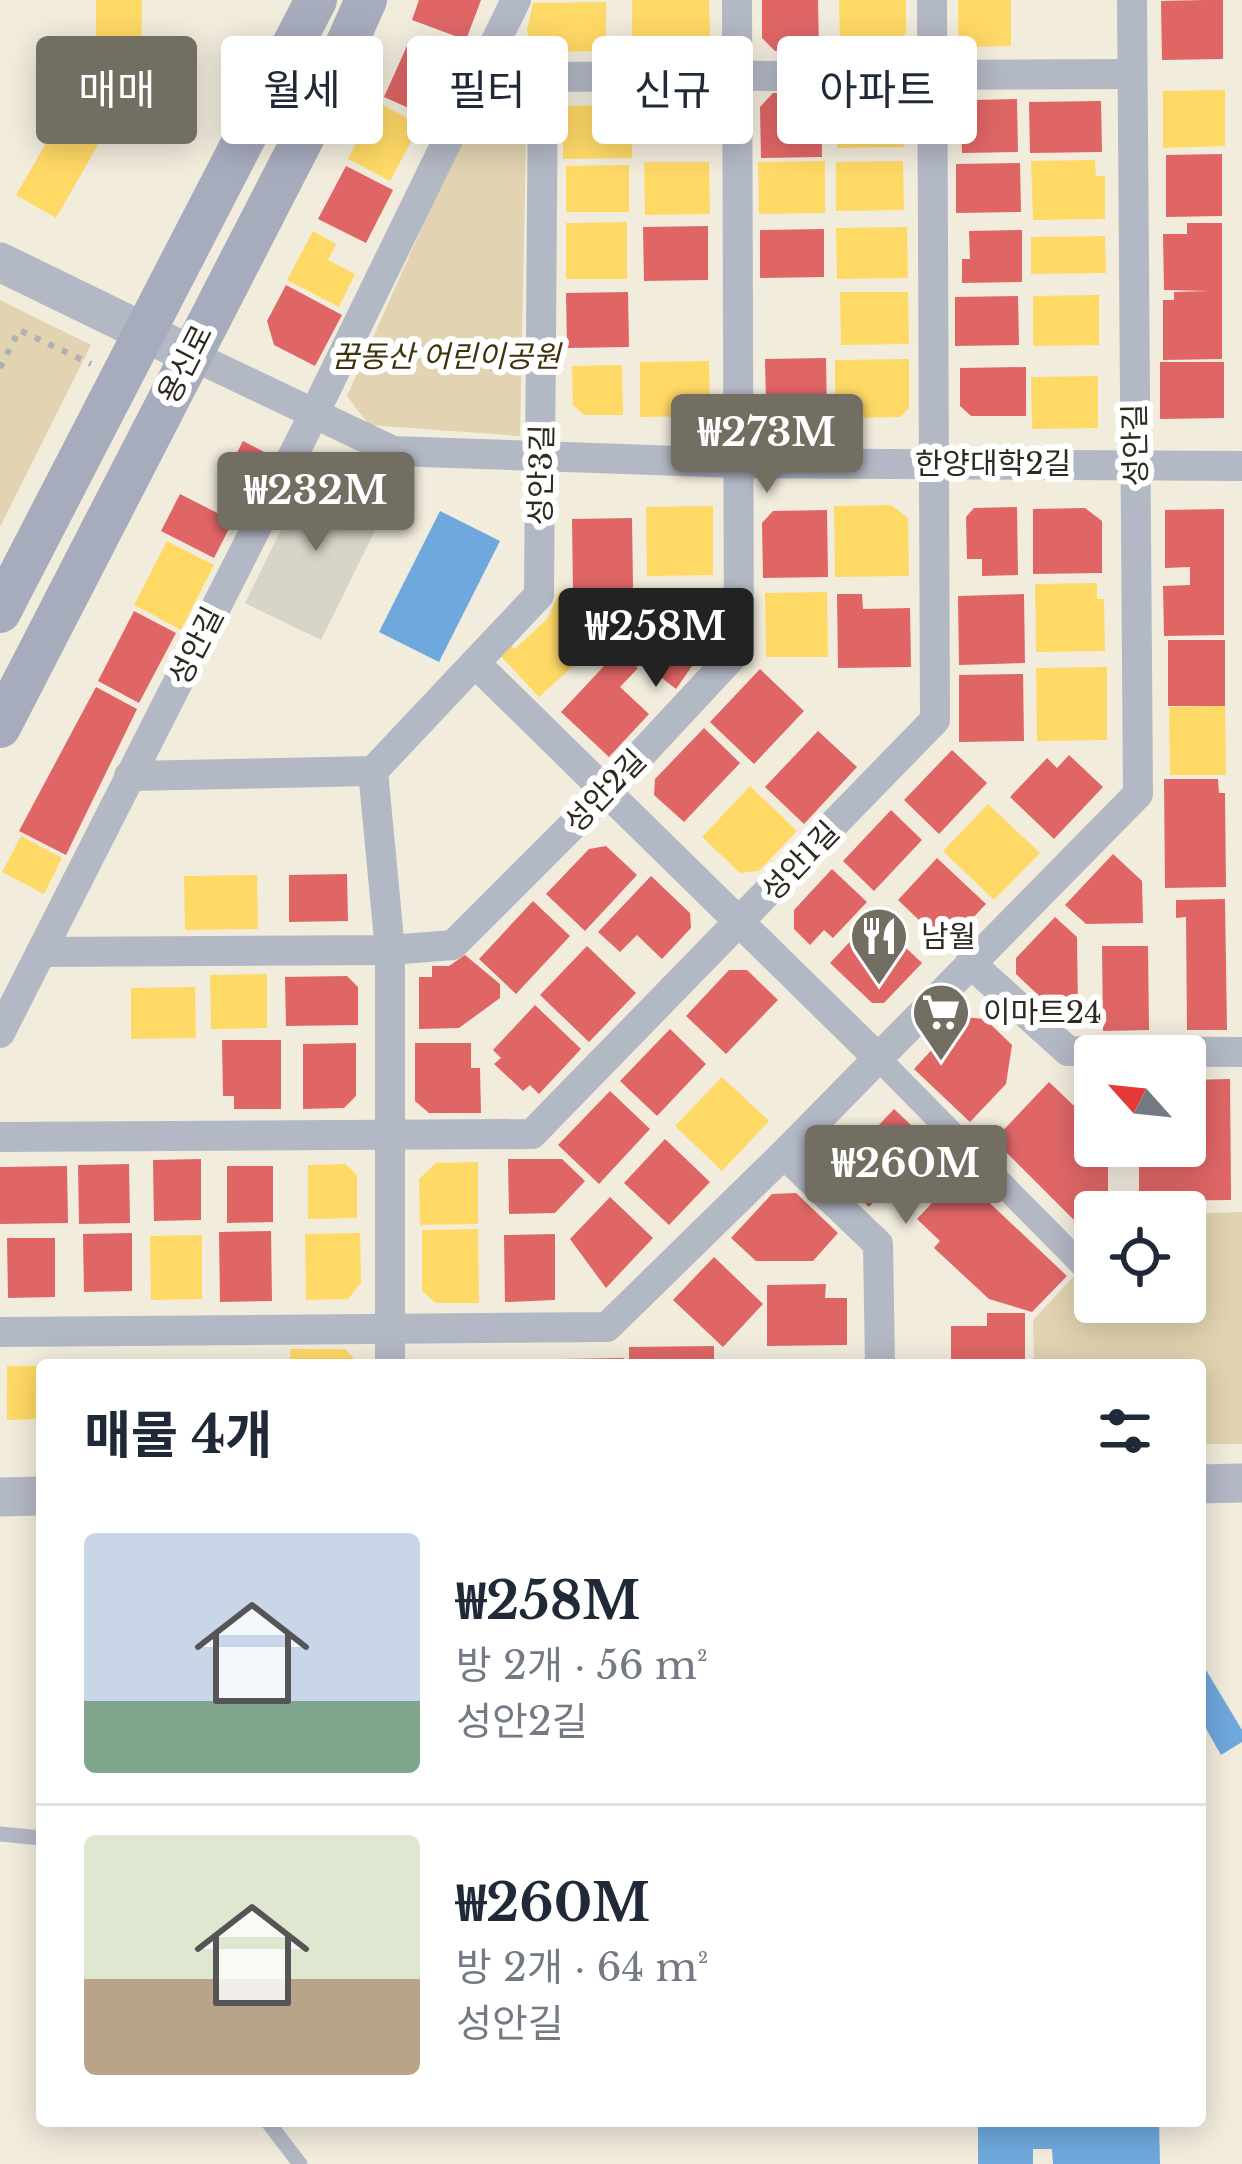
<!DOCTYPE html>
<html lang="ko">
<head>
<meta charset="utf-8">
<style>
  :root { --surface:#fff; --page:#f6f6f7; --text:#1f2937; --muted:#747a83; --line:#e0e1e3; --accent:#736e62 }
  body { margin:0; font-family:"Libre Baskerville","Noto Sans KR",serif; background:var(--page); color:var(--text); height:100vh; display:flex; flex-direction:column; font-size:45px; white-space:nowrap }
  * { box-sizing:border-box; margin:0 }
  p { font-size:39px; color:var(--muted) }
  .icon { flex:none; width:66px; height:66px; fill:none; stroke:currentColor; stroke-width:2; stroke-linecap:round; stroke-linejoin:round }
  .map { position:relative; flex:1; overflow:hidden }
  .panel { position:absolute; left:36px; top:1359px; width:1170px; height:768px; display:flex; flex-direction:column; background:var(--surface); border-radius:12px; box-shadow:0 6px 30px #0003 }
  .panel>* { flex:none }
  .guide { position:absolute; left:36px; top:36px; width:1170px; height:108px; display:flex; gap:24px }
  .needle { width:78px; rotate:297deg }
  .tools { position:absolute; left:1074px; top:1035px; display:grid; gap:24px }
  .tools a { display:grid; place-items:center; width:132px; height:132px; border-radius:12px; background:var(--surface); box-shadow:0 6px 30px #0003; font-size:60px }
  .price { position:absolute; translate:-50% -102px; padding:0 27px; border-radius:12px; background:var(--accent); color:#fff; font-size:39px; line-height:78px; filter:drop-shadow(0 3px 6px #0008) }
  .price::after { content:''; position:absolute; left:50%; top:72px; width:36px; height:27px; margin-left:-18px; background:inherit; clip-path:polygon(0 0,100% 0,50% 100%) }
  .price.on { background:#222; color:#fff }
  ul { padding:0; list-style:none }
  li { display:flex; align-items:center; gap:36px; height:300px; padding:0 48px }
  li+li { border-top:3px solid var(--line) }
  li span { display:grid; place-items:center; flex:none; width:336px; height:240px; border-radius:12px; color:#555 }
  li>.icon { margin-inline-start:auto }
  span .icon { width:144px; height:144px; fill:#fffc; stroke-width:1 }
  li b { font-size:51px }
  h2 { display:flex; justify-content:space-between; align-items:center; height:144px; padding:0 48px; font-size:51px }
  .pill { padding:0 42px; border-radius:12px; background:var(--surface); box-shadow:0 6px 30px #0003; font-size:42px; line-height:108px }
  .pill.on { background:var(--accent); color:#fff }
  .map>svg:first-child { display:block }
  .green { fill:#e2d4b2 }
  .homes { fill:#ffd966 }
  .shops { fill:#e06666 }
  .schools { fill:#6fa8dc }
  .building { fill:#d9d4c8 }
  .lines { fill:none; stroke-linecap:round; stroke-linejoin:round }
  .path { stroke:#afb0b4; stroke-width:6; stroke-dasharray:6 9; stroke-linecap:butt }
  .service { stroke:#b3b8c5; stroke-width:15 }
  .pedestrian { stroke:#b3b8c5; stroke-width:24 }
  .minor { stroke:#b3b8c5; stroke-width:30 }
  .tertiary { stroke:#b3b8c5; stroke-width:39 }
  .secondary { stroke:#a7acbd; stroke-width:42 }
  .labels { text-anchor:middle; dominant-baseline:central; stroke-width:12; stroke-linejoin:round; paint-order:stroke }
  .park-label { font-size:30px; font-style:italic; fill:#3f310b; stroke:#fff }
  .street-label { font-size:30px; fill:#2f2a20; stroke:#fff }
  .poi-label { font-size:30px; fill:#2f2a20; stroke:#fff; text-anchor:start }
</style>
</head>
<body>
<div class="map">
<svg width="1242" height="2164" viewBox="0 0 1242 2164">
  <rect width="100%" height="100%" fill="#f2ecdd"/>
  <!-- green -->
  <g class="green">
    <path d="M483 90 527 93 520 436 369 425 347 396Z"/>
    <path d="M0 300 91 345 0 527Z"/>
    <path d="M1242 1212V1444H1200V1365H1034L1033 1320 1095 1254V1302H1185V1214Z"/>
  </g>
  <!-- homes -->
  <g class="homes">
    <path d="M96 0H142L141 70 56 218 16 195 96 57Z"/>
    <path d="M632 0H709L710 36 695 50 632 51Z"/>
    <path d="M839 0H906V33L895 44H840Z"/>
    <path d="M958 0H1011V46L970 47 958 35Z"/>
    <path d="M606 2V51L533 52 527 30 533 3Z"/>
    <path d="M1225 90V146L1163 148V91Z"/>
    <path d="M887 96 904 109V147L837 148 836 97Z"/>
    <path d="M377 102 420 125 390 181 348 159Z"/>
    <path d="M632 105V158L563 159V106Z"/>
    <path d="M1095 160 1096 176H1105V219L1033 220 1031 161Z"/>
    <path d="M825 161V213L759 214 758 162Z"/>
    <path d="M903 161 904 210 836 211V162Z"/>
    <path d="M644 162H709L710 214 645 215Z"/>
    <path d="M629 165V212H566V166Z"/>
    <path d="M627 222V279H566V223Z"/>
    <path d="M907 227 908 278 837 279 836 228Z"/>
    <path d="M313 231 336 244 328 260 355 274 339 307 287 280Z"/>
    <path d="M1105 236 1106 273 1031 274V237Z"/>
    <path d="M840 292H908L909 344 841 345Z"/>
    <path d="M1099 295V345L1033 346V296Z"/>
    <path d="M909 359V408L900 417 850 418 851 411H835V360Z"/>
    <path d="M709 361 710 405 698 416 640 417V362Z"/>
    <path d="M622 365 623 415H584L573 405 572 366Z"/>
    <path d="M1098 376V428L1032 429 1031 377Z"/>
    <path d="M891 505 908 518 909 576 835 577 834 506Z"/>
    <path d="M701 506H713V575L647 576 646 507Z"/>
    <path d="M167 541 214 565 181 630 134 605Z"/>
    <path d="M1097 583V599H1104L1105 651 1036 652 1035 584Z"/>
    <path d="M560 591 606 610 595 646 539 697 499 654 509 644 515 649 547 619Z"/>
    <path d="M827 592 828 657H766L765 593Z"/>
    <path d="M1107 667V740L1037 741 1036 668Z"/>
    <path d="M1225 706 1226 775H1170L1169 707Z"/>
    <path d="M750 786 797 831 759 871 740 873 702 837Z"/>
    <path d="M988 804 1040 853 994 900 943 851Z"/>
    <path d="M21 836 62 858 44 894 2 872Z"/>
    <path d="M257 875 258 929 185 930 184 876Z"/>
    <path d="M267 974V1028L211 1029 210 975Z"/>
    <path d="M195 987 196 1038 131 1039V988Z"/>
    <path d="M722 1077 769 1121 722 1171 675 1126Z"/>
    <path d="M478 1162V1224L420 1225 419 1179 436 1163Z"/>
    <path d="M345 1164 357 1175V1218L308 1219V1165Z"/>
    <path d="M478 1229 479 1303H436L422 1291V1230Z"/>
    <path d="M360 1233 361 1283 348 1299 306 1300 305 1234Z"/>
    <path d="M202 1235V1299L151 1300 150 1236Z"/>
    <path d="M290 1349H345L360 1365H290Z"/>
    <path d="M288 1360V1365H220V1361Z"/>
    <path d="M7 1366H42V1419L7 1420Z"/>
  </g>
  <!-- shops -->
  <g class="shops">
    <path d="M419 0H481L466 40 412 20Z"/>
    <path d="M762 0H818L819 50 775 51 762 38Z"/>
    <path d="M1204 0H1223V59L1162 60 1161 1Z"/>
    <path d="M407 46 452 66 429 117 384 97Z"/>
    <path d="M773 93H821L822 157 761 158 760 107Z"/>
    <path d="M1017 99 1018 152 962 153 961 115 974 100Z"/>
    <path d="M1101 101 1102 152 1030 153 1029 102Z"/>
    <path d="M1222 154V216L1166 217V155Z"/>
    <path d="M1020 163 1021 212 956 213V164Z"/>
    <path d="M346 166 393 190 366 243 318 219Z"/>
    <path d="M1187 223H1222V359L1163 360V300H1174V292L1209 291 1164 290 1163 234H1187Z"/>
    <path d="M708 226V280L644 281 643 227Z"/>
    <path d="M824 229V277L760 278V230Z"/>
    <path d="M1022 230V282L962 283V259H970L969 231Z"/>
    <path d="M286 285 342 315 315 366 274 345 267 321Z"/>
    <path d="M628 292 629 347 567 348 566 293Z"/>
    <path d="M1018 296 1019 345 955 346V297Z"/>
    <path d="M826 358 827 415 778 416 766 405 765 359Z"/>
    <path d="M1160 362H1224V418L1160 419Z"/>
    <path d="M1026 367V416H971L960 406V368Z"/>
    <path d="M243 441 268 454 249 491 224 478Z"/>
    <path d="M180 494 233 521 214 558 161 531Z"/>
    <path d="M1017 507 1018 575 982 576V559H967L966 517 974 508Z"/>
    <path d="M1085 508 1102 521V573L1033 574V509Z"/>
    <path d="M1224 509V635L1164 636 1163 586 1190 585V567L1165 568V510Z"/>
    <path d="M827 510 828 577 763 578 762 523 773 511Z"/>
    <path d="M632 518 633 587 614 608 573 593 572 519Z"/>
    <path d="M714 594 706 646 676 689 636 658 662 597Z"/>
    <path d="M837 594H862L863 609 910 608 911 667 838 668Z"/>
    <path d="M1024 594 1025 663 959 665 958 596Z"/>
    <path d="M134 611 176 633 139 703 98 681Z"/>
    <rect x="1168" y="640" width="57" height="66"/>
    <path d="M619 650 638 668 620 687 649 714 609 757 561 712Z"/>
    <path d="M760 669 804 711 754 764 710 722Z"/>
    <path d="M1023 674 1024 741 959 742V675Z"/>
    <path d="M96 687 137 709 66 855 19 831Z"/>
    <path d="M704 728 740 763 684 822 654 795 655 779Z"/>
    <path d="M818 731 857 767 804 824 765 787Z"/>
    <path d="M952 750 987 783 939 834 904 800Z"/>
    <path d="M1069 755 1103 787 1054 839 1010 797 1047 758 1057 768Z"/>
    <path d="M1164 779H1218L1219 793H1225L1226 887 1165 888Z"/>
    <path d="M891 810 922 840 874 891 843 861Z"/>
    <path d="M606 846 637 875 585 931 546 894 589 849Z"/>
    <path d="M1113 854 1142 881 1143 923 1086 924 1065 905Z"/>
    <path d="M937 858 986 904 946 946 898 900Z"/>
    <path d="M832 869 867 902 833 938 824 930 810 945 794 929V910Z"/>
    <path d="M347 874 348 921 289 922V875Z"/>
    <path d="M651 876 690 913 691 928 662 959 637 935 620 952 598 932Z"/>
    <path d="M1225 899 1227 1030H1187L1186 917 1176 918V900Z"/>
    <path d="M533 901 570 936 516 994 479 959Z"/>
    <path d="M873 917 922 963 884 1003H872L830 963Z"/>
    <path d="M1055 917 1077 937 1078 1012 1057 1013 1016 974V958Z"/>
    <path d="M587 946 636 993 589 1042 540 995Z"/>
    <path d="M1102 946H1148L1149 1030 1103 1031Z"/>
    <path d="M465 955 500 984V998L459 1028 419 1029V977H432V966H449Z"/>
    <path d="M729 970H747L778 1000 726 1054 686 1016Z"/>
    <path d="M347 976 358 987V1025L286 1026 285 977Z"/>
    <path d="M535 1005 581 1049 539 1094 530 1085 523 1091 494 1064 501 1058 493 1050Z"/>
    <path d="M962 1017 985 1019 1012 1045 1006 1084 970 1122 914 1069Z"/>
    <path d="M670 1029 706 1064 657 1116 620 1081Z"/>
    <path d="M222 1040H281V1109H234V1096H223Z"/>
    <path d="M356 1043V1096L344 1108 303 1109V1044Z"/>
    <path d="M415 1043H471V1068H480L481 1113H429L415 1101Z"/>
    <path d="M1230 1079 1231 1200 1139 1201V1164L1164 1163V1146H1185L1187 1080Z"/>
    <path d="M1049 1082 1095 1126 1091 1137 1095 1146 1108 1152V1196L1125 1212H1095V1241L994 1140Z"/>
    <path d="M610 1091 650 1129 599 1184 558 1145Z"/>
    <path d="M894 1109 949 1161 906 1206 887 1188 869 1207 842 1181 844 1162Z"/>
    <path d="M665 1139 710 1182 669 1225 624 1183Z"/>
    <path d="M201 1159V1220L154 1221 153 1160Z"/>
    <path d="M508 1159H562L585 1181 555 1213 509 1214Z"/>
    <path d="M129 1164 130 1223 79 1224 78 1165Z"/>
    <path d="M67 1166 68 1223 0 1224V1167Z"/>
    <path d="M227 1166H273V1222L227 1223Z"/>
    <path d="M959 1174 1067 1276 1032 1312 989 1299 934 1248 940 1241 917 1219Z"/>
    <path d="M796 1193 838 1233 813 1261H756L731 1238 772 1194Z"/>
    <path d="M610 1197 653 1238 606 1288 570 1239Z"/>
    <path d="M271 1231 272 1301 220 1302 219 1232Z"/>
    <path d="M132 1233V1291L84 1292 83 1234Z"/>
    <path d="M555 1234V1300L505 1302 504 1235Z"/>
    <path d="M7 1238H55V1297L8 1298Z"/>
    <path d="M714 1257 763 1304 723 1347 673 1300Z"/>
    <path d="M826 1284 825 1298H847V1345L767 1346V1285Z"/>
    <path d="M987 1313H1025V1365H951V1326H987Z"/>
    <path d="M714 1346V1365H629V1347Z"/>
    <path d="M624 1358V1365H559V1359Z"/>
    <path d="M554 1359V1365H489V1360Z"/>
  </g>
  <!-- schools -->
  <g class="schools">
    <path d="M440 511 500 541 439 662 379 632Z"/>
    <path d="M1200 1660 1242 1730V1742L1221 1755 1200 1718Z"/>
    <path d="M978 2121H1159L1160 2164H1053L1052 2149H1033V2164H978Z"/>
  </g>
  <!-- building -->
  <path class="building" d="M312 467 388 504 321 640 245 603Z"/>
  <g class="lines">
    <!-- path -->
    <path class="path" d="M0 368 19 330 91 364"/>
    <!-- service -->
    <g class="service">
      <path d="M0 1834 42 1838"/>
      <path d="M267 2121 300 2164"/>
    </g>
    <!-- pedestrian -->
    <path class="pedestrian" d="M878 1058 1082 1265"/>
    <!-- minor -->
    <g class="minor">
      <path d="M479 74 543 77 1131 74"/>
      <path d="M191 355 393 451 738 463 1242 466"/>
      <path d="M475 663 878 1058"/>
      <path d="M373 771 390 950V1365"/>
      <path d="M129 776 373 771 539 595 543 77"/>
      <path d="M41 952 390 950 453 945 607 791 739 649 737 0"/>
      <path d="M970 963 1068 1051 1242 1052"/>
      <path d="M0 1033 313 416 516 0"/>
      <path d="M0 1137 532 1134 935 720 932 0"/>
      <path d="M784 1154 878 1244 880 1365"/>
      <path d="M0 1332 607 1327 784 1154 1138 794 1132 0"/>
    </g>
    <!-- tertiary -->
    <g class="tertiary">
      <path d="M0 262 191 355"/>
      <path d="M1200 1484 1242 1483"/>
      <path d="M0 1497 42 1496"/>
    </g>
    <!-- secondary -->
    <g class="secondary">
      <path d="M0 612 316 0"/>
      <path d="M0 727 312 121 366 0"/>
    </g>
  </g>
  <!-- icons -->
  <defs>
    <g id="restaurant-pin" transform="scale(3)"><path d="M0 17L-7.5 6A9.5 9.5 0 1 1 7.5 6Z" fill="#736e62" stroke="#fff"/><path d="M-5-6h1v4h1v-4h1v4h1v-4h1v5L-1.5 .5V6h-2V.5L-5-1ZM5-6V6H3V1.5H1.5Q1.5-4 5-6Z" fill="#fff"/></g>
    <g id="supermarket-pin" transform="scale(3)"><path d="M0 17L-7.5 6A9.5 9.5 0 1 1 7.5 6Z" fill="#736e62" stroke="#fff"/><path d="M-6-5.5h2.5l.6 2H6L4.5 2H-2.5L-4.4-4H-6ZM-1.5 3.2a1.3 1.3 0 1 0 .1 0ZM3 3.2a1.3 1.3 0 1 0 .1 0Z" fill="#fff"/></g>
  </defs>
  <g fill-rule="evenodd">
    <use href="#restaurant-pin" x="879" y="936"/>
    <use href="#supermarket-pin" x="941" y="1012"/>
  </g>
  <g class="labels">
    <!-- park labels -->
    <g class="park-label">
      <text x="446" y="356">꿈동산 어린이공원</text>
    </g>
    <!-- street labels -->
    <g class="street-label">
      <text transform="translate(185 364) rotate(-63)">용신로</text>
      <text transform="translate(1135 445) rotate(-91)">성안길</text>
      <text x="993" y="463">한양대학2길</text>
      <text transform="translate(541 475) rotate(-89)">성안3길</text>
      <text transform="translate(196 646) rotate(-63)">성안길</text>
      <text transform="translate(605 791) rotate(-46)">성안2길</text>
      <text transform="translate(800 861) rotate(-46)">성안1길</text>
    </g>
    <!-- poi labels -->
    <g class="poi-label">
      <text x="921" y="936">남월</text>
      <text x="983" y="1012">이마트24</text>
    </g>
  </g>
</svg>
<div class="tools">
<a><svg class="needle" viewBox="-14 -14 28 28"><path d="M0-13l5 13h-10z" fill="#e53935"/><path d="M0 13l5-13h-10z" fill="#747a83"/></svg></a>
<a><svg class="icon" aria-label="locate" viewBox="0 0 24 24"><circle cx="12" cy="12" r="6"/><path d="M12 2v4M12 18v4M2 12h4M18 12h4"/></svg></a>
</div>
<b class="price" style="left:767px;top:496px">₩273M</b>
<b class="price" style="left:316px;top:554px">₩232M</b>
<b class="price on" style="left:656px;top:690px">₩258M</b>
<b class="price" style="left:906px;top:1227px">₩260M</b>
<div class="guide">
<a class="pill on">매매</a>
<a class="pill">월세</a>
<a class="pill">필터</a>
<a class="pill">신규</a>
<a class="pill">아파트</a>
</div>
<section class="panel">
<h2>매물 4개<svg class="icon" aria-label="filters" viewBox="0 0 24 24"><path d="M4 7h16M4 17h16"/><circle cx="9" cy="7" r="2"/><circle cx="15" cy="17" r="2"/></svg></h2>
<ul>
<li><span style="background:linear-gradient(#c9d6e8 70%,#7fa58c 0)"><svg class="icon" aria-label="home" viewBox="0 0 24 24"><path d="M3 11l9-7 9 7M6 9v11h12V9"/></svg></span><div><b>₩258M</b><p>방 2개 · 56 m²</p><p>성안2길</p></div></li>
<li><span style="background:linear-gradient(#dfe7d0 60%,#b9a48a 0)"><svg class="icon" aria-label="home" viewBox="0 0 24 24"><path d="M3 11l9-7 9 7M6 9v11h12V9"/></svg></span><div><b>₩260M</b><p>방 2개 · 64 m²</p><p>성안길</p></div></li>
</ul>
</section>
</div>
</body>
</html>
